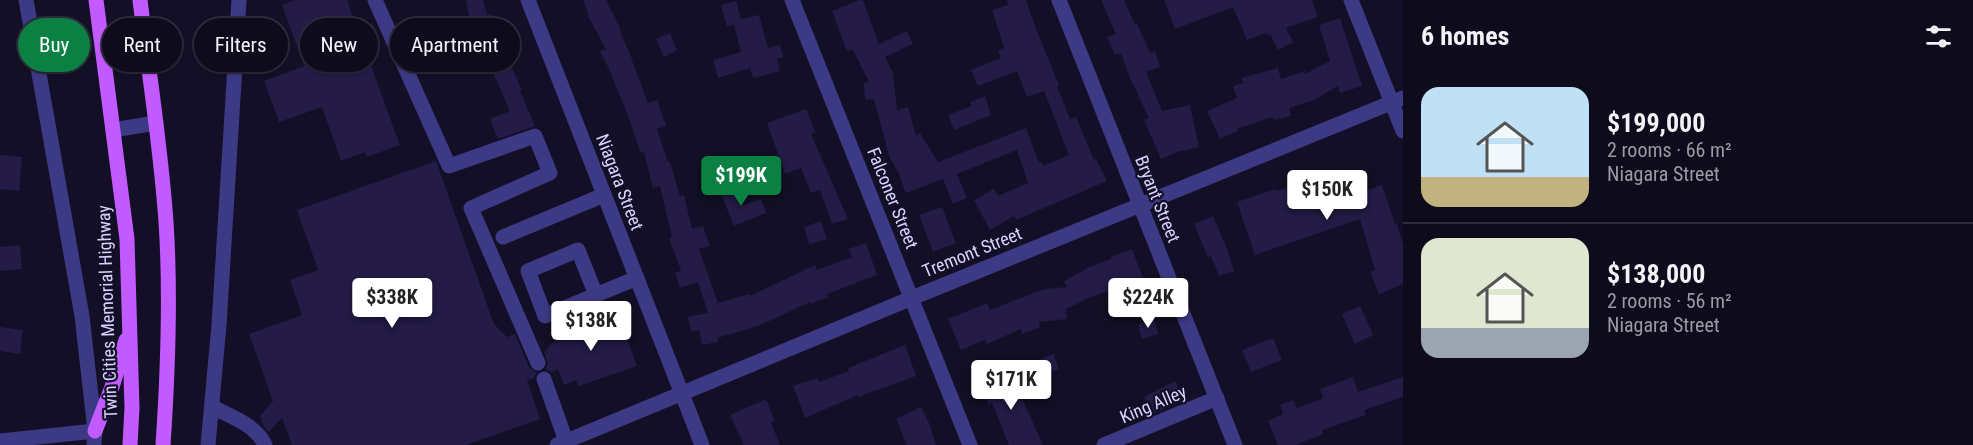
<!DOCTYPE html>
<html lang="en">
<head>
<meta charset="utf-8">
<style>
  :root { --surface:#0e0b1c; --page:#1c1929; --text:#f1f3f6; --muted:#9b9ba3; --line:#2e2b3b; --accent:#0b8043 }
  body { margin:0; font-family:"Roboto Condensed",sans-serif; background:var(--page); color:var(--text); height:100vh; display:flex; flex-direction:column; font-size:22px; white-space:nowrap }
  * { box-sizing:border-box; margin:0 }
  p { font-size:20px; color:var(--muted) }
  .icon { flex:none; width:33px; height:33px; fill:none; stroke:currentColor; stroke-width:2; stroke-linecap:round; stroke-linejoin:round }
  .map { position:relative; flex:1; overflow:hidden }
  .sheet { display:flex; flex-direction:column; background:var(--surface); width:570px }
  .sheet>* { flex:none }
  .hud { position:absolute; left:18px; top:18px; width:570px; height:54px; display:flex; gap:12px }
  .price { position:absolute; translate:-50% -51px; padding:0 14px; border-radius:6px; background:#fff; color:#222; font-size:20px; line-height:39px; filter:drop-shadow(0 2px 3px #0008) }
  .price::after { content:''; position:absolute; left:50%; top:36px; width:18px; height:14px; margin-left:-9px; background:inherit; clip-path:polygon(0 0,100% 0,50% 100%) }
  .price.active { background:var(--accent); color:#fff }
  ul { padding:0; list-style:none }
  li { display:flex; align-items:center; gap:18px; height:150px; padding:0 18px }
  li+li { border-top:2px solid var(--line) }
  li span { display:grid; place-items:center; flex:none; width:168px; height:120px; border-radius:18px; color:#555 }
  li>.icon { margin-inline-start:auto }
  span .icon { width:72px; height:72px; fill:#fffc; stroke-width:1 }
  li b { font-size:26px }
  h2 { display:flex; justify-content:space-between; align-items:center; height:72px; padding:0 18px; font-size:26px }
  .pill { padding:0 21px; border-radius:27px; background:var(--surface); box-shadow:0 2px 4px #0004,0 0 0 2px var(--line); font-size:21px; line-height:54px }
  .pill.active { background:var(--accent); color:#fff }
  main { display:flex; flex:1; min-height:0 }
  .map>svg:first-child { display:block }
  .building { fill:#241b47 }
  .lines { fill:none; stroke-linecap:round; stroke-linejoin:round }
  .minor { stroke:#3d3a85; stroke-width:15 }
  .major { stroke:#c25bff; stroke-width:15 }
  .labels { text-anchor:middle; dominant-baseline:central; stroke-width:4.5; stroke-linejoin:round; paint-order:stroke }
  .street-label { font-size:18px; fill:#d9d4ff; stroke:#130f26 }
</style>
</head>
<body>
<main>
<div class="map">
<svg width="1403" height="445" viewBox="0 0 1403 445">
  <rect width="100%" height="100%" fill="#130f26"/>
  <!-- building -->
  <g class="building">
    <path d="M295 0H347L400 145 367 157 365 152 341 161 322 107 279 122 264 81 304 66 282 5Z"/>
    <path d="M466 0H483L487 15 492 14 501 57 506 55 522 90 520 91 535 126 498 139 490 119 510 111 481 46 475 47Z"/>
    <path d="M583 0H606L621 30 620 31 633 61H632L648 103 657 100 666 126 657 129 668 162H670L680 196 684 195 692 229 703 226 710 246 699 249 718 303 749 294 750 296 815 265 817 270 852 257 849 249 866 243 877 275 827 294 828 297 811 304 810 302 758 326 717 338 718 342 702 345 699 330 691 331 688 317 708 313 698 282 680 288 675 273 681 271 669 238 672 237 660 186 653 188 644 152 641 153 628 116 610 71 600 51 606 49 587 14 588 13Z"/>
    <path d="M860 0H863L879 44 907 31 913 44 885 57 893 73 897 110 908 107 916 136 920 133 938 162 1026 128 1039 163 1042 162 1043 166 1069 155 1044 91 1027 97 1017 71 978 86 971 70 1001 58 998 50 1004 48 992 10 1008 5 1007 0H1026L1036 29 1059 85 1057 86 1070 119 1076 117 1094 160 1096 159 1107 181 1016 220 1014 216 990 230 974 200 994 189 998 196 1028 183 1017 150 957 174 967 198 953 204 943 179 906 193 898 172 889 156 874 99 865 100 864 83 869 82 853 50 847 51 832 11Z"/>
    <path d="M1101 0H1124L1135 25 1137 24 1150 53 1155 51 1160 67 1146 72 1162 111 1190 105 1199 147 1177 152 1161 159 1144 120 1149 118 1130 78 1121 53 1115 55 1107 37 1116 34Z"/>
    <path d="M1164 0H1312L1318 17 1286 28 1293 42 1278 50 1270 34 1267 35 1266 33 1247 40 1233 7 1175 29Z"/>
    <path d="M736 1 741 19 759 15 768 48 780 45 783 57 777 59 780 71 753 78 750 68 718 78 713 60 741 52 734 25 727 27 721 5Z"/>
    <path d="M1340 18 1362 86 1340 93 1338 86 1314 100 1289 108 1291 116 1274 120 1273 117 1237 129 1238 131 1220 139 1207 111 1237 98 1233 86 1243 83 1241 78 1278 68 1281 79 1305 71V74L1330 61 1319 25Z"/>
    <path d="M670 33 677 50 664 57 656 39Z"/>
    <path d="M985 96 991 115 954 130 948 115 971 106 970 102Z"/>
    <path d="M806 109 815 132 811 134 848 219 832 224 820 190 811 193 801 168 785 174 767 123Z"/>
    <path d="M0 155 22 157 19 191 0 189Z"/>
    <path d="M436 161 494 324 507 337 515 334 529 367 537 373 534 378 527 380 540 419 466 445H292L282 418 269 432 263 426 260 416 273 401 249 334 302 315 290 280 318 270 297 210Z"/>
    <path d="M1340 169 1347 188 1353 186 1356 194 1382 185 1395 224H1397L1403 244V284L1379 294 1370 272 1375 270 1360 219 1255 255 1237 202 1276 189 1277 191Z"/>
    <path d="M734 186 742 206 761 199 766 213 734 226 720 191Z"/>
    <path d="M942 207 956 243 933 252 919 215Z"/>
    <path d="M1213 216 1227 249 1234 271 1219 276 1211 256 1208 257 1194 224Z"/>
    <path d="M821 221 827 239 809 244 804 227Z"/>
    <path d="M20 245 22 269 0 271V247Z"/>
    <path d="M1132 249 1145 283 1124 291 1122 286 1091 297 1066 309 1067 319 1039 322 1040 327 1022 334 1021 329 987 344 985 340 961 350 948 319 987 303 990 310 1044 289 1067 287 1064 281 1090 267 1111 259V257Z"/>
    <path d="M1360 306 1373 335 1355 344 1342 314Z"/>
    <path d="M618 313 637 366 579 386 576 380 564 385 558 369 551 372 545 369 548 364 544 352 563 332Z"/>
    <path d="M1154 319 1158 334 1142 339 1138 324Z"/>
    <path d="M0 327 23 330 20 354 0 351Z"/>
    <path d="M1273 338 1282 360 1251 372 1242 350Z"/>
    <path d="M905 345 916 376 858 397V395L805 418 793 386 817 378 819 382 849 371 848 368Z"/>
    <path d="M1053 354 1059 369 1038 378 1032 363Z"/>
    <path d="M1010 372 1043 445H1009L992 403 989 405 980 386Z"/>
    <path d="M1353 377 1358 392 1403 377V397L1364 410 1366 415 1322 430 1323 434 1296 445H1278L1268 421 1283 414 1280 405 1293 400 1297 408 1323 398 1320 389Z"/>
    <path d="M1175 381 1184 399 1153 414 1144 397Z"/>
    <path d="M766 399 775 421 771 422 780 445H744L730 415Z"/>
    <path d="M921 407 929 423 936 445H907L896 419Z"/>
  </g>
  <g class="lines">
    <!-- minor -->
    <g class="minor">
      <path d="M26 0 82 316 95 431 94 445"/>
      <path d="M375 0 449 166 535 136 550 173 471 208 538 363"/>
      <path d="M528 0 702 445"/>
      <path d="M792 0 970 445"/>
      <path d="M1059 0 1235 445"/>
      <path d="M1351 0 1403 131"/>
      <path d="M113 130 156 123"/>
      <path d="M503 237 604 195"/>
      <path d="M596 295 578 250 528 271 545 316 637 278"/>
      <path d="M544 379 566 441"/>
      <path d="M212 407C230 416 256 425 265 445"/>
      <path d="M0 441 95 431"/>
      <path d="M208 445 219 325 239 0"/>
      <path d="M557 445 912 298 1403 98"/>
      <path d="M1104 445 1217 398"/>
    </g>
    <!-- major -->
    <g class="major">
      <path d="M96 0 127 239 132 408 130 445"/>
      <path d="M140 0C149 74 161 148 166 222 171 296 168 371 163 445"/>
      <path d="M95 431 112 387 126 340"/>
    </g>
  </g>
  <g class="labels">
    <!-- street labels -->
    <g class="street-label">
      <text transform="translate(620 182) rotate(69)">Niagara Street</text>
      <text transform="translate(893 198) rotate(68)">Falconer Street</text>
      <text transform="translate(1158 199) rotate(68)">Bryant Street</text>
      <text transform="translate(972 252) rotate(-22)">Tremont Street</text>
      <text transform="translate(107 312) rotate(-92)">Twin Cities Memorial Highway</text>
      <text transform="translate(1153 404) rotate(-23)">King Alley</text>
    </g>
  </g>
</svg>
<b class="price active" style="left:741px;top:207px">$199K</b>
<b class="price" style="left:1327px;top:221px">$150K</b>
<b class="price" style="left:392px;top:329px">$338K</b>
<b class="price" style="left:1148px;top:329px">$224K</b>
<b class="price" style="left:591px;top:352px">$138K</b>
<b class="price" style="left:1011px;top:411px">$171K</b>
<div class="hud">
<a class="pill active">Buy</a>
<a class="pill">Rent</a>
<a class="pill">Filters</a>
<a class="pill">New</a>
<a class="pill">Apartment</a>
</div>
</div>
<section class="sheet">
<h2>6 homes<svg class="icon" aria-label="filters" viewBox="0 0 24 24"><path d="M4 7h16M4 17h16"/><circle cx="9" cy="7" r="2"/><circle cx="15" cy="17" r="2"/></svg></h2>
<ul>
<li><span style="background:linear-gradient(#bfe0f5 75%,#c2b280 0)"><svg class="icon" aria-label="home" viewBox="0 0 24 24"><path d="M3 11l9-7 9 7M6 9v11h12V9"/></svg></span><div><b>$199,000</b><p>2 rooms · 66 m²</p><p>Niagara Street</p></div></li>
<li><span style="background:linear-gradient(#dfe7d0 75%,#9aa5b1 0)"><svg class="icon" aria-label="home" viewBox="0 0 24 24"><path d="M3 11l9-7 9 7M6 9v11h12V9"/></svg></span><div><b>$138,000</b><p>2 rooms · 56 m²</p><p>Niagara Street</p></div></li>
</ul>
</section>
</main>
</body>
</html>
